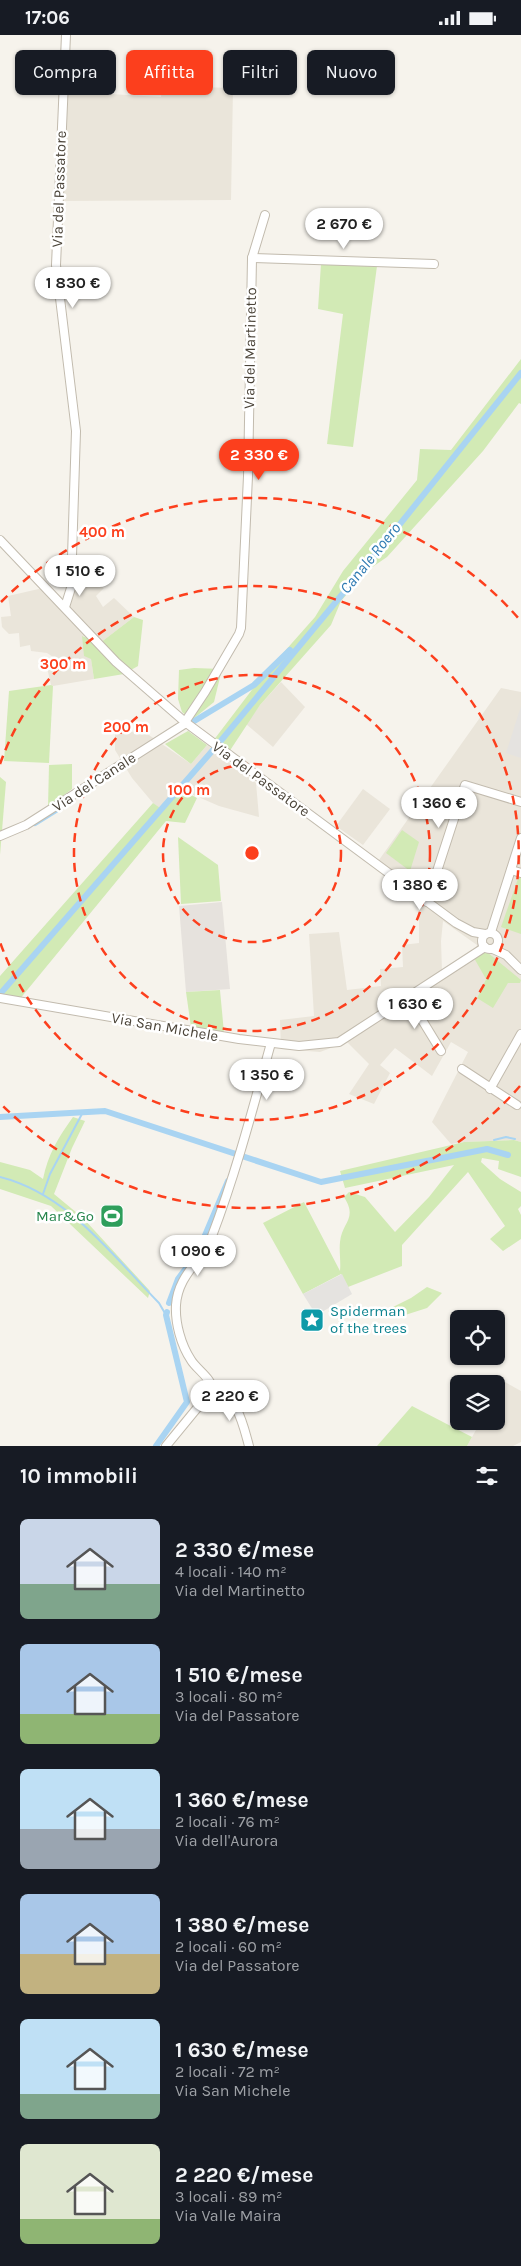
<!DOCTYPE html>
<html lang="it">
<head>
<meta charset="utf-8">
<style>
  :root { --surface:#171b24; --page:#242831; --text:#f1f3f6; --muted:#9ea1a6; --accent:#fc3f1d }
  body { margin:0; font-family:Karla,sans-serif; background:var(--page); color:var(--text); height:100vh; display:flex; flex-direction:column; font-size:19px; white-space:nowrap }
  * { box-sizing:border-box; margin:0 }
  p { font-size:16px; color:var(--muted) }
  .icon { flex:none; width:28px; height:28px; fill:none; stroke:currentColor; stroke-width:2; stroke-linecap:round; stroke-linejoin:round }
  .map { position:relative; height:1411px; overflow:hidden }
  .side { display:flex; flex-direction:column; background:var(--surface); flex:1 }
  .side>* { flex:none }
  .guide { position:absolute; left:15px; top:15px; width:491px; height:45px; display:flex; gap:10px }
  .fabs { position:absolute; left:450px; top:1275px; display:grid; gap:10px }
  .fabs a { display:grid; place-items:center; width:55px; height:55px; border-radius:8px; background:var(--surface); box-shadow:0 1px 4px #0004; font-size:25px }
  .price { position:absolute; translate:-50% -42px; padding:0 11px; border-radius:18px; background:#fff; color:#222; font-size:16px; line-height:32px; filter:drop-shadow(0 1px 2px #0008) }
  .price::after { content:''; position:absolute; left:50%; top:30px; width:15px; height:11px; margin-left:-8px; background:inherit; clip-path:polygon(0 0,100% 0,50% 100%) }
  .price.on { background:var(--accent); color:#fff }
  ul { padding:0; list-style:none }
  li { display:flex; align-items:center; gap:15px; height:125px; padding:0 20px }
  li span { display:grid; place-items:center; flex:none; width:140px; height:100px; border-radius:8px; color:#555 }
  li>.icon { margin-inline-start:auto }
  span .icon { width:60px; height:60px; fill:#fffc; stroke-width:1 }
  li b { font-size:21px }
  h2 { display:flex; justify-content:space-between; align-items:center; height:60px; padding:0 20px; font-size:21px }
  .chip { padding:0 18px; border-radius:8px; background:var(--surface); box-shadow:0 1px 4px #0004; font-size:18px; line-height:45px }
  .chip.on { background:var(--accent); color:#fff }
  .status { display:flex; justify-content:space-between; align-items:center; height:35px; padding:0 25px; background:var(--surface); direction:ltr }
  .status svg { height:14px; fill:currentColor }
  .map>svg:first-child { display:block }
  .residential { fill:#eae5da; fill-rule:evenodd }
  .industrial { fill:#e6e2dd }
  .green { fill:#d2eab5 }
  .parking { fill:#e5e3e0 }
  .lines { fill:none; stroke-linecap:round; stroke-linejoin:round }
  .stream { stroke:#a9d4f2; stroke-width:2 }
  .canal { stroke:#a9d4f2; stroke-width:6 }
  .minor-casing { stroke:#c2bbae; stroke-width:10 }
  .minor { stroke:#fff; stroke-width:8 }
  .ring { fill:none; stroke:#fc3f1d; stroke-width:2.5; stroke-dasharray:9 6 }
  .labels { text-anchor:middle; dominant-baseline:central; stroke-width:5; stroke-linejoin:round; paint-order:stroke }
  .street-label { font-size:15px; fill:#4b4439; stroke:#fff }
  .leisure-label { font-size:15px; fill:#27864d; stroke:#fff; text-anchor:end }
  .culture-label { font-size:15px; fill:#0d838f; stroke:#fff; text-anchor:start }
  .water-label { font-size:16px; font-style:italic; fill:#2e7ab2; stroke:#fff }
  .centre { fill:#fc3f1d; stroke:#fff; stroke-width:2.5 }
  .ring-label { font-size:15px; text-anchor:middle; font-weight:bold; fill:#fc3f1d; stroke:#fff; stroke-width:5; stroke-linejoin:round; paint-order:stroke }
</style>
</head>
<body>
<div class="status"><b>17:06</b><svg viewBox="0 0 49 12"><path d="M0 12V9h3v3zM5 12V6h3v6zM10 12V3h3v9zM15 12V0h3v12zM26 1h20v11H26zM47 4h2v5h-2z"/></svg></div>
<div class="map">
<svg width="521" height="1411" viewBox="0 0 521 1411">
  <rect width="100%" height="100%" fill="#f6f3ec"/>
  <!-- residential -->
  <g class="residential">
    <path d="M162 51 233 53 231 165 55 166 59 56 161 62Z"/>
    <path d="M78 535 104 553 96 561 103 572 114 563 134 582 100 608 83 601 91 624 94 644 53 651 51 650 46 628 58 625 47 618 31 616 30 610 20 612 19 598 9 599 2 592 1 582 11 581 8 561 43 553 58 569 77 554Z"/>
    <path d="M281 647 305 672 273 712 246 689 260 670Z"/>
    <path d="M501 653 521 657V1107L514 1105 464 1107 451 1109 432 1087 468 1017 451 1007 432 1041 395 1013 380 1030 390 1038 374 1069 349 1059 369 1029 347 1007 320 1017 281 1014 280 985 314 981 309 899 339 897 347 955 381 951 380 934 403 932 402 910 419 908V867L374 832ZM443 886 477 910 475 915 442 936 441 906ZM486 944 519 948H508L477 963Z"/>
    <path d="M143 696 191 729 207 710 256 748 259 782 219 771 180 754 163 776 153 768 132 743 115 715V698Z"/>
    <path d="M363 754 390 774 363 810 336 791Z"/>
    <path d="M505 1347 521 1356V1407L513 1411H467L481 1386H496V1361Z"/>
  </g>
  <!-- industrial -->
  <path class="industrial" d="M222 867 230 954 186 957 179 871Z"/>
  <!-- green -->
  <g class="green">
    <path d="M321 229 377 231 353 412 327 409 343 279 318 274Z"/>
    <path d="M521 324V369L519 368 483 416 387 522 368 535 341 566 331 590 260 670 229 717 213 706 261 643 315 582 343 536 417 445 420 414 451 415Z"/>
    <path d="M134 582 143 585 138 631 124 639 94 644 91 624 84 621 82 601 100 608Z"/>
    <path d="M194 633 222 634 214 667 192 685 182 677 178 664 179 635Z"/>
    <path d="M51 650 53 651 49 728 4 726 9 656Z"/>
    <path d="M188 696 207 710 191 729 165 709Z"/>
    <path d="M72 729V754L48 772 49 730Z"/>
    <path d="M0 742 6 747 0 820Z"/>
    <path d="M180 754 197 763 185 788 166 786 19 965 0 961V941L153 768 163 775Z"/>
    <path d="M402 795 419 807 410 836 386 818Z"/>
    <path d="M178 802 218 830 221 866 181 869Z"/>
    <path d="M519 841 521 842V899L501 892Z"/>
    <path d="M483 917H487L521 945 520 948H508L493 973 477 963 486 944 474 923Z"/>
    <path d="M220 955 224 998 191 992 186 957Z"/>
    <path d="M73 1082 85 1086 72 1113 54 1159 83 1183 150 1256 148 1263 51 1171 0 1154V1127L30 1135 43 1144C48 1119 58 1103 73 1082Z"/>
    <path d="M514 1105 521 1107V1142L498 1134 499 1126 482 1123 481 1127 500 1144 521 1157V1171L518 1174 521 1180V1204L503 1216 490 1204 505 1191 468 1137 402 1210V1231L348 1252 341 1239 303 1259 263 1188 304 1167 340 1236C341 1227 339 1216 340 1207 342 1187 358 1184 344 1162L349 1157 365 1162 395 1197 429 1162 454 1130 345 1153 340 1136 464 1107Z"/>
    <path d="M427 1252 442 1258 427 1273 402 1281 371 1283 411 1263Z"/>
    <path d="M412 1371 472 1402 467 1411H377Z"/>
  </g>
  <!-- parking -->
  <g class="parking">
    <path d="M521 671V723L506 718Z"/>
    <path d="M342 1239 352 1259 322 1277 313 1275 303 1259Z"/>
  </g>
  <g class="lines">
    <!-- stream -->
    <g class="stream">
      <path d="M494 1105 506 1102 515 1104"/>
      <path d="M0 1142C68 1159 112 1220 159 1268L166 1280"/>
      <path d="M43 1159 50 1139 83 1077"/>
    </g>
    <!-- canal -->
    <g class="canal">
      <path d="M191 688 254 650 290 615"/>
      <path d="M219 708 388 504 521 338"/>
      <path d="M35 788 56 775"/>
      <path d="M0 959 213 715"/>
      <path d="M0 1082 105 1076 321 1147 487 1114 508 1120"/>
      <path d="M169 1268 178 1244 198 1217 228 1146"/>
      <path d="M156 1411 187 1367 166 1280 167 1277"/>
    </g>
    <!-- minor casing -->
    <g class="minor-casing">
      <g id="minor">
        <path d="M252 223 434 229"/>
        <path d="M0 505 116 627 185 687 456 888 473 897 485 899"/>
        <path d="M65 572 71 553 76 396 56 230 66 0"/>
        <path d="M0 801 26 790 183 690 205 657 239 599 241 593 248 441 252 223 265 180"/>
        <path d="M511 835 521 838"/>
        <path d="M427 867 465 750 521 767"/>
        <path d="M491 897 521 803"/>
        <circle cx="490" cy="906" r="8"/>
        <path d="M493 914 506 920 521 935"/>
        <path d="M408 962 441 1016"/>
        <path d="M0 963 239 1004 299 1011 339 1007 485 912"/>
        <path d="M462 1034 517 1070"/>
        <path d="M490 1054 521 999"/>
        <path d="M212 1355C213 1344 196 1334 191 1325 181 1310 175 1288 176 1270 178 1240 201 1227 212 1201 236 1138 253 1073 271 1008"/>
        <path d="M212 1355C238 1360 243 1390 249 1411"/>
        <path d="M166 1411 212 1355"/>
      </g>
    </g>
    <!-- minor -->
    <use href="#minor" class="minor"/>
  </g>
  <!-- distance rings -->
  <g class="ring">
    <circle cx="252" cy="818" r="89"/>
    <circle cx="252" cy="818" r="178"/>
    <path d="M0 729A267 267 0 1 1 0 907"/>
    <path d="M520 1051A355 355 0 0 1 1 1069M1 567A355 355 0 0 1 520 585"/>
  </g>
  <!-- icons -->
  <defs>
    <g id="stadium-square" transform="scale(1.25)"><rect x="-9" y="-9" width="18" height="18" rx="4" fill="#2e9e5b" stroke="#fff"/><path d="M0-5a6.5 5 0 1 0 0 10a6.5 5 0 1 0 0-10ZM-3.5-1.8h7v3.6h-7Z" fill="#fff"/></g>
    <g id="sight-square" transform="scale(1.25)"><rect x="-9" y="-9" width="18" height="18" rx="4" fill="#0f9aa8" stroke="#fff"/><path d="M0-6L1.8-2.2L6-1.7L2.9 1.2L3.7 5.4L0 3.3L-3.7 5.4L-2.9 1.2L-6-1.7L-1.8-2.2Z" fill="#fff"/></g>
  </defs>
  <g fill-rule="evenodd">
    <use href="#stadium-square" x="112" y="1181"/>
    <use href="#sight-square" x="312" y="1285"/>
  </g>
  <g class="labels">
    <!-- street labels -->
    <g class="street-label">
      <text transform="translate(59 154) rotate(-88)">Via del Passatore</text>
      <text transform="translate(250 313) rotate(-89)">Via del Martinetto</text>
      <text transform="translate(261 744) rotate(36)">Via del Passatore</text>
      <text transform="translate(94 747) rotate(-33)">Via del Canale</text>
      <text transform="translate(165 992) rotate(10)">Via San Michele</text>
    </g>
    <!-- leisure labels -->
    <g class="leisure-label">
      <text x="94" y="1181">Mar&amp;Go</text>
    </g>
    <!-- culture labels -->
    <g class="culture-label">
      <text x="330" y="1276">Spiderman<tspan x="330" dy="17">of the trees</tspan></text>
    </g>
    <!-- water labels -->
    <g class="water-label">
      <text transform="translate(370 523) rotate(-51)">Canale Roero</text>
    </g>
  </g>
  <circle cx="252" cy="818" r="8" class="centre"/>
  <g class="ring-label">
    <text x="102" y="502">400 m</text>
    <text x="63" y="634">300 m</text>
    <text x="126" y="697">200 m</text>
    <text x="189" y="760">100 m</text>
  </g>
</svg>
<div class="fabs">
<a><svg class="icon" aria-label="locate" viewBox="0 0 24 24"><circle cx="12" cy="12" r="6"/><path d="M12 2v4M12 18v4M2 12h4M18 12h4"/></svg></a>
<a><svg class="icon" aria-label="layers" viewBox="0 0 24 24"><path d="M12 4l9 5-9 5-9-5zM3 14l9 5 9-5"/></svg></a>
</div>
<b class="price" style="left:344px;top:215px">2 670 €</b>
<b class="price" style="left:73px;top:274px">1 830 €</b>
<b class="price on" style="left:259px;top:446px">2 330 €</b>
<b class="price" style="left:80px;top:562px">1 510 €</b>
<b class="price" style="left:439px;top:794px">1 360 €</b>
<b class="price" style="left:420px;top:876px">1 380 €</b>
<b class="price" style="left:415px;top:995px">1 630 €</b>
<b class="price" style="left:267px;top:1066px">1 350 €</b>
<b class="price" style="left:198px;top:1242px">1 090 €</b>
<b class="price" style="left:230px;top:1387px">2 220 €</b>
<div class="guide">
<a class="chip">Compra</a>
<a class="chip on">Affitta</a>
<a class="chip">Filtri</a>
<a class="chip">Nuovo</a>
</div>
</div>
<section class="side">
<h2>10 immobili<svg class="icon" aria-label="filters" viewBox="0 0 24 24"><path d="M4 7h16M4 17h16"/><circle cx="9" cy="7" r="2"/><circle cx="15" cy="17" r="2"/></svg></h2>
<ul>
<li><span style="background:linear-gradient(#c9d6e8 65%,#7fa58c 0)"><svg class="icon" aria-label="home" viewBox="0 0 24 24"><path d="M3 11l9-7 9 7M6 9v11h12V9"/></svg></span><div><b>2 330 €/mese</b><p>4 locali · 140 m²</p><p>Via del Martinetto</p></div></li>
<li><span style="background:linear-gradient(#a9c7e8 70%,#8fb573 0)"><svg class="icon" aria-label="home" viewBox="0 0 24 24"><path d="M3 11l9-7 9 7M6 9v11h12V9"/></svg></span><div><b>1 510 €/mese</b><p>3 locali · 80 m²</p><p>Via del Passatore</p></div></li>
<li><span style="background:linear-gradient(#bfe0f5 60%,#9aa5b1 0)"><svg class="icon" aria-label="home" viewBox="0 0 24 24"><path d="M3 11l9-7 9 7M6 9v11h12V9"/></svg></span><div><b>1 360 €/mese</b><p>2 locali · 76 m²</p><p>Via dell'Aurora</p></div></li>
<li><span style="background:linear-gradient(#a9c7e8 60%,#c2b280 0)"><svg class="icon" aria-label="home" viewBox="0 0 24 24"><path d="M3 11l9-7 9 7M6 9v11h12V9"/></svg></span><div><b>1 380 €/mese</b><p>2 locali · 60 m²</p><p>Via del Passatore</p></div></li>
<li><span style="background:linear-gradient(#bfe0f5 75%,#7fa58c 0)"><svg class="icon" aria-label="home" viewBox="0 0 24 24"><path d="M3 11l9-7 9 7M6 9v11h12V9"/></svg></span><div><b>1 630 €/mese</b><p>2 locali · 72 m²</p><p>Via San Michele</p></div></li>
<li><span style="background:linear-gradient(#dfe7d0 75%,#8fb573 0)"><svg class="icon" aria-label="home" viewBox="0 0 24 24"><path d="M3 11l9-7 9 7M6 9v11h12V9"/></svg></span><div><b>2 220 €/mese</b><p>3 locali · 89 m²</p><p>Via Valle Maira</p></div></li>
</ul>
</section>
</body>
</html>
